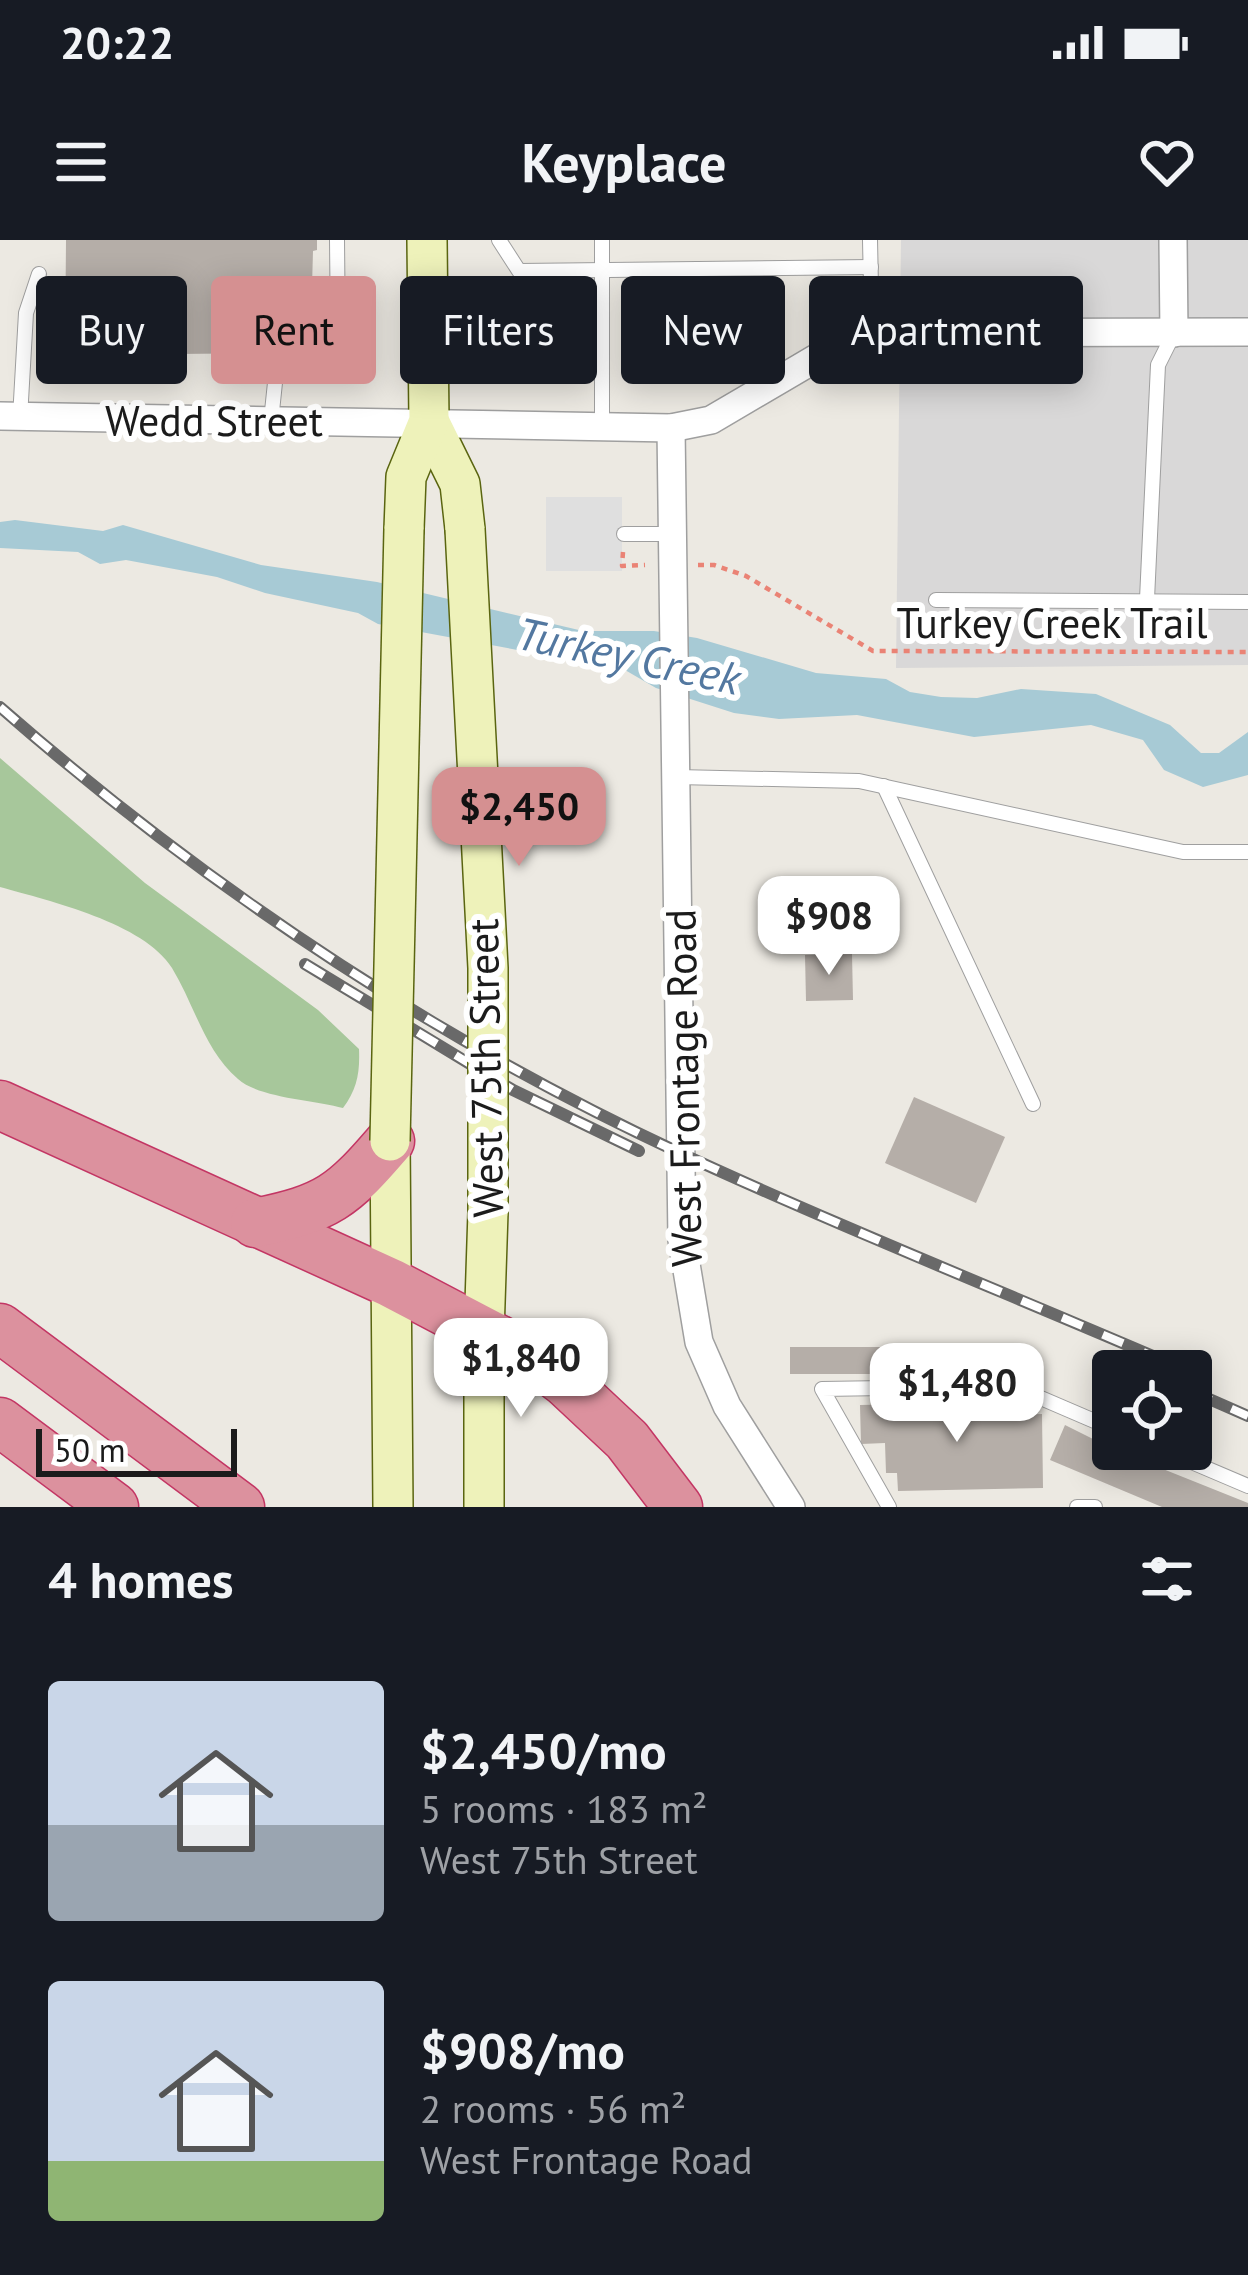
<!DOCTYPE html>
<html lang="en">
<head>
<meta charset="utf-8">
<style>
  :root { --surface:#171b24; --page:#242831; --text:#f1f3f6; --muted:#9ea1a6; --accent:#d59091 }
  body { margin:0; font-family:"PT Sans",sans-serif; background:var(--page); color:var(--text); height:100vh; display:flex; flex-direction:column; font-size:45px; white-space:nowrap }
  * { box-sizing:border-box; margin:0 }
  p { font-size:39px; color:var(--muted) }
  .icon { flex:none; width:66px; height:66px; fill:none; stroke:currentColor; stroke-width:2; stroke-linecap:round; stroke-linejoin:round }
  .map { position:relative; height:1267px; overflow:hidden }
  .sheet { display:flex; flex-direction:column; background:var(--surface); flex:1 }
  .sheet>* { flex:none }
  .hud { position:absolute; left:36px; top:36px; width:1176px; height:108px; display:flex; gap:24px }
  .buttons { position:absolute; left:1092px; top:1110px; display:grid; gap:24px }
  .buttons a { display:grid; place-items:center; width:120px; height:120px; border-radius:12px; background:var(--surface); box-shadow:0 6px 30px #0003; font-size:60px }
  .scale { position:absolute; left:36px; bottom:30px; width:201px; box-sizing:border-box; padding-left:12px; border:6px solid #1b1b1b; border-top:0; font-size:33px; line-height:42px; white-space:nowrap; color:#1b1b1b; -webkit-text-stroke:9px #fff; paint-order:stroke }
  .price { position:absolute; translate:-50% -102px; padding:0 27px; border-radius:24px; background:#fff; color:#222; font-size:39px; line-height:78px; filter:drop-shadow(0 3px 6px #0008) }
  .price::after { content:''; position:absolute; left:50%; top:72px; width:36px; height:27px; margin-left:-18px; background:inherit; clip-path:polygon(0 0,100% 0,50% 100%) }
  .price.selected { background:var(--accent); color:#111 }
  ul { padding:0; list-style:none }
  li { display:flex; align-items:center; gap:36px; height:300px; padding:0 48px }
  li span { display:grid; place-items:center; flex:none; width:336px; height:240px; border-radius:12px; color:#555 }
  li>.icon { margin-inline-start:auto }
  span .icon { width:144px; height:144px; fill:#fffc; stroke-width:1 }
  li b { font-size:51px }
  h2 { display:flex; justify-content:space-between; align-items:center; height:144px; padding:0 48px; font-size:51px }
  .tag { padding:0 42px; border-radius:12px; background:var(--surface); box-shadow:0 6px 30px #0003; font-size:42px; line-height:108px }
  .tag.selected { background:var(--accent); color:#111 }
  .status { display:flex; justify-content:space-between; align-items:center; height:84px; padding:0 60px; background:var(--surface); direction:ltr }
  .status svg { height:33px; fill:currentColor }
  header { display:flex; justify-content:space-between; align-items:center; height:156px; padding:0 48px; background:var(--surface); font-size:54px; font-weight:800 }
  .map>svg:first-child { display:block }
  .residential { fill:#d9d8d8 }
  .forest { fill:#a7c79b }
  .parking { fill:#dfdfdf }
  .water { fill:#a7cad5 }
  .building { fill:#b5aea8 }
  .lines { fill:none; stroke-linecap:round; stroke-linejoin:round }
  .lane-casing { stroke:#9f9f9f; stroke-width:16 }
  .street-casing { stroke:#9f9f9f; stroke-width:30 }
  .secondary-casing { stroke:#5a6510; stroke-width:42 }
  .highway-casing { stroke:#c33664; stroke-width:51 }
  .path { stroke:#ea8375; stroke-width:4.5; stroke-dasharray:6 6; stroke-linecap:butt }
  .lane { stroke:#fff; stroke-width:14 }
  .street { stroke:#fff; stroke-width:27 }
  .secondary { stroke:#eef2ba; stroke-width:39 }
  .highway { stroke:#dc919e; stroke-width:48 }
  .rail-casing { stroke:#696969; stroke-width:12 }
  .rail { stroke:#fff; stroke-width:8; stroke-dasharray:22; stroke-linecap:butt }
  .secondary-bridge-casing { stroke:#5a6510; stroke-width:42; stroke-linecap:butt }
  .secondary-bridge { stroke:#eef2ba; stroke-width:39 }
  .labels { text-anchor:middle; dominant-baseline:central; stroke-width:12; stroke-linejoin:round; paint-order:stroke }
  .street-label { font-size:42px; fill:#1b1b1b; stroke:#fff }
  .water-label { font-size:45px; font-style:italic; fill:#5378a0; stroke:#fff }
</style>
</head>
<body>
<div class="status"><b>20:22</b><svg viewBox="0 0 49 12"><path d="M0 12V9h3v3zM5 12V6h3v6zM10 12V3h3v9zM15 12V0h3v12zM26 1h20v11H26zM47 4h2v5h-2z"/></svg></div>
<header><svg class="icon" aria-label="menu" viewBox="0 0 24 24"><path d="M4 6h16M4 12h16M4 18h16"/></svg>Keyplace<svg class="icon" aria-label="heart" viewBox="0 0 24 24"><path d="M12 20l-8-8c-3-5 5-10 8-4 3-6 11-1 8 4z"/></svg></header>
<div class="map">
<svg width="1248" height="1267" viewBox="0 0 1248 1267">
  <rect width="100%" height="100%" fill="#ece9e2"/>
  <!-- residential -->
  <path class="residential" d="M901 0H1248V425L896 428Z"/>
  <!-- forest -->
  <path class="forest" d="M0 518 145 643 318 770 359 809C360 833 357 849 343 868 314 860 259 858 238 839 205 811 194 764 172 728 144 683 50 661 0 647Z"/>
  <!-- parking -->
  <rect class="parking" x="546" y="257" width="76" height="74"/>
  <!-- water -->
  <path class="water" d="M15 280 103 291 123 285 261 325 377 342 583 391H654L697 398 816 433 886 439 910 452 941 457 977 458 1021 449 1096 454 1170 485 1201 513H1219L1248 492V535L1203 547 1164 530 1143 500 1091 485 974 497 857 475 779 479 734 473 656 448 625 430 378 384 358 373 265 353 217 337 126 320 100 324 78 312 0 308V282Z"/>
  <!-- building -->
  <g class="building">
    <path d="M66 0H317V10L313 11 312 47H286L288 113 65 115Z"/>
    <path d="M852 714 853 760 806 761 805 715Z"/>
    <path d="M914 857 1005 897 976 963 885 923Z"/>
    <path d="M790 1107H908V1120H934V1134H790Z"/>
    <path d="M1004 1162 1005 1175 1042 1174 1043 1248 898 1251 897 1233H886L885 1203 861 1204 860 1165Z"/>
    <path d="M1065 1185 1113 1209 1248 1263V1267H1162L1050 1220Z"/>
  </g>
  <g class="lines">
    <!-- lane casing -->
    <g class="lane-casing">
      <g id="lane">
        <path d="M499 0 519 31 871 27"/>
        <path d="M602 0V186"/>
        <path d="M870 0 872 93"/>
        <path d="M20 178 26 73 39 34"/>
        <path d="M271 181 276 133C305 119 328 137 338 98L337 0"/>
        <path d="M624 294H674"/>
        <path d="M1147 359 1158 125 1174 93"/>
        <path d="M936 360 1248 362"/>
        <path d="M677 537 859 541 1183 612H1248"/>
        <path d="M884 546 1033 864"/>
        <path d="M1161 1209 1248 1246"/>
        <path d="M889 1267 822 1149 1013 1146 1113 1189"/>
        <path d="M1077 1267H1095"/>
      </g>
    </g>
    <!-- street casing -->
    <g class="street-casing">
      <g id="street">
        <path d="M1173 0 1174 93"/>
        <path d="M0 176 671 188 711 180 820 116 872 93 1248 92"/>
        <path d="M671 188 682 1000 699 1102 727 1166 791 1267"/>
      </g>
    </g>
    <!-- secondary casing -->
    <g class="secondary-casing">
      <g id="secondary">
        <path d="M429 181 460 244 465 289"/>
        <path d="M404 289 406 237 429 181 427 0"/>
        <path d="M390 901 393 1267"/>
        <path d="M484 1267V1093L488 972"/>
      </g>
    </g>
    <!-- highway casing -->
    <g class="highway-casing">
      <g id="highway">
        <path d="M0 865 391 1043 532 1117 565 1142 627 1200 678 1267"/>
        <path d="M255 983C328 968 342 957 390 901"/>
        <path d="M0 1088 240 1267"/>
        <path d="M0 1182 114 1267"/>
      </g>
    </g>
    <!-- path -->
    <g class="path">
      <path d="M623 312 622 326 645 325"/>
      <path d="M698 325H714L746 336 873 411 1248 412"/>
    </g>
    <!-- lane -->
    <use href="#lane" class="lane"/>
    <!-- street -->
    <use href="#street" class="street"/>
    <!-- secondary -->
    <use href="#secondary" class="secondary"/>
    <!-- highway -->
    <use href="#highway" class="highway"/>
    <!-- rail casing -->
    <g class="rail-casing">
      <g id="rail">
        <path d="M0 467C205 646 433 798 680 913 847 990 1019 1058 1188 1131"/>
        <path d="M305 724 513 850 639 911"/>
        <path d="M1191 1151 1248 1176"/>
      </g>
    </g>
    <!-- rail -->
    <use href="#rail" class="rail"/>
    <!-- secondary-bridge casing -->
    <g class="secondary-bridge-casing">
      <g id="secondary-bridge">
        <path d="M465 289 488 728V972"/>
        <path d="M390 901 404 289"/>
      </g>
    </g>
    <!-- secondary-bridge -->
    <use href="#secondary-bridge" class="secondary-bridge"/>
  </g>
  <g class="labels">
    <!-- street labels -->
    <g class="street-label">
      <text x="214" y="180">Wedd Street</text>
      <text x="1052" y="382">Turkey Creek Trail</text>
      <text transform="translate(485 828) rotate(-91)">West 75th Street</text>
      <text transform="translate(683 848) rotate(-91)">West Frontage Road</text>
    </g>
    <!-- water labels -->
    <g class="water-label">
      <text transform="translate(629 415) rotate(12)">Turkey Creek</text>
    </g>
  </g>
</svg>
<div class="buttons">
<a><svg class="icon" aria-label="locate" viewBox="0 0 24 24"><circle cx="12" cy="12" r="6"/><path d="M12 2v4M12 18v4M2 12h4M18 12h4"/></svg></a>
</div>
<div class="scale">50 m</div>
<b class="price selected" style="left:519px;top:629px">$2,450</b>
<b class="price" style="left:829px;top:738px">$908</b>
<b class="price" style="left:521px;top:1180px">$1,840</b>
<b class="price" style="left:957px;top:1205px">$1,480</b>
<div class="hud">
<a class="tag">Buy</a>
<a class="tag selected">Rent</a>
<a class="tag">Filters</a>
<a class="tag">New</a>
<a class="tag">Apartment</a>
</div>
</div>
<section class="sheet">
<h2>4 homes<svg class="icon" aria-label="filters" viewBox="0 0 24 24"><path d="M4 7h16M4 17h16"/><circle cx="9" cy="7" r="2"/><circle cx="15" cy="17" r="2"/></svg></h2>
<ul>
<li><span style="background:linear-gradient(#c9d6e8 60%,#9aa5b1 0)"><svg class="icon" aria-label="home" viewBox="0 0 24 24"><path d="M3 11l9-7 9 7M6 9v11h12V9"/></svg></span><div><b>$2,450/mo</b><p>5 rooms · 183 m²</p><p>West 75th Street</p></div></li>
<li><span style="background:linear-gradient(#c9d6e8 75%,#8fb573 0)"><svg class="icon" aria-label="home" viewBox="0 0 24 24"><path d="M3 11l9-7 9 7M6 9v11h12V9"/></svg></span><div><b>$908/mo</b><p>2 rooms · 56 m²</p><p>West Frontage Road</p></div></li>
</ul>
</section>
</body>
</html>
